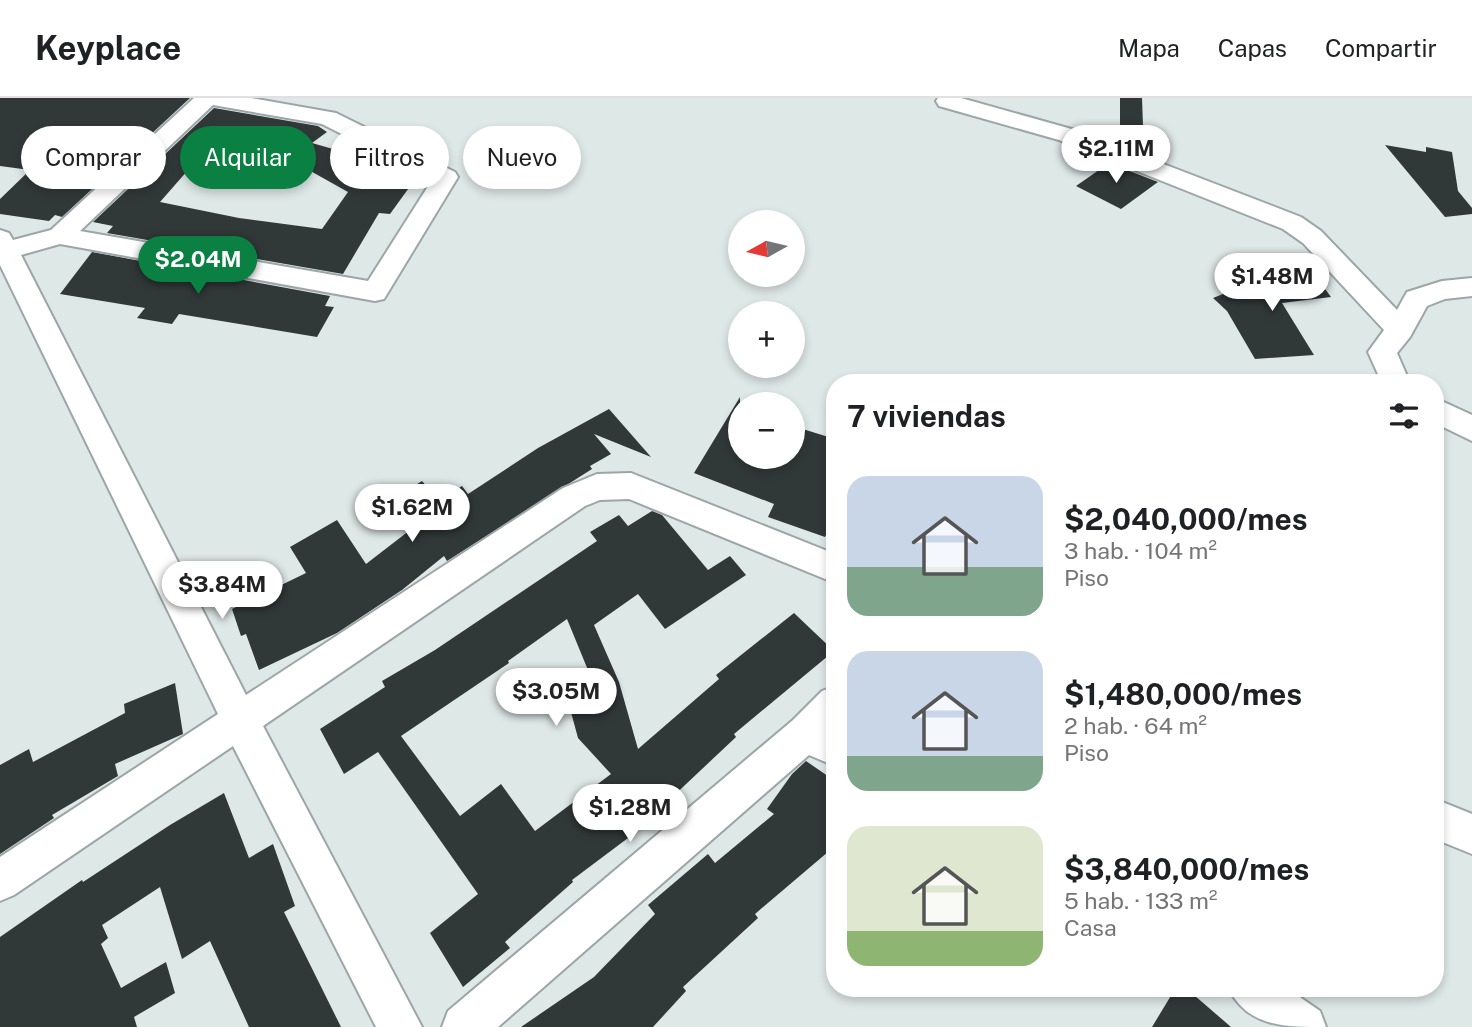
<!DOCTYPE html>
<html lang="es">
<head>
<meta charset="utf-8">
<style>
  :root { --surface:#fff; --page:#f6f6f6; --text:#202124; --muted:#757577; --line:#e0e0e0; --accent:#0b8043 }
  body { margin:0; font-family:"Public Sans",sans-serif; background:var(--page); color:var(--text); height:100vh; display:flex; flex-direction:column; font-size:26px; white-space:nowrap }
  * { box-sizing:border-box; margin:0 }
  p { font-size:23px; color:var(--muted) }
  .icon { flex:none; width:38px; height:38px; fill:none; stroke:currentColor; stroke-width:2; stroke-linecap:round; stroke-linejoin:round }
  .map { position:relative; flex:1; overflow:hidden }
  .sheet { position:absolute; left:826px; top:276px; width:618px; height:623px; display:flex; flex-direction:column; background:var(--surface); border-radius:28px; box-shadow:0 4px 10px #0003 }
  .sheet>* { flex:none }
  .banner { position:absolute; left:21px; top:28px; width:665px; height:63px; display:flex; gap:14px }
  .needle { width:46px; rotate:262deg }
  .controls { position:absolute; left:728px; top:112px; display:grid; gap:14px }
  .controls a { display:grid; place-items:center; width:77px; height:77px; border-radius:50%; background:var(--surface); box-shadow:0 4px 10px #0003; font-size:35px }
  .price { position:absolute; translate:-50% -60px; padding:0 16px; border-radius:24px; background:#fff; color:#222; font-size:23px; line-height:46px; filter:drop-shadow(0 2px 4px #0008) }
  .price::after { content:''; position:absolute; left:50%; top:42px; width:21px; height:16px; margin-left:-10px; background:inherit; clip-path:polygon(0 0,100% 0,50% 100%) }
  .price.current { background:var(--accent); color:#fff }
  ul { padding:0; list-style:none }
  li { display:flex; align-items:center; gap:21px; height:175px; padding:0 21px }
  li span { display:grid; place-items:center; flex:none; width:196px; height:140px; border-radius:21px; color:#555 }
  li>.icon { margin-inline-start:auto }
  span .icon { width:84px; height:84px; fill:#fffc; stroke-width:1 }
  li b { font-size:30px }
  h2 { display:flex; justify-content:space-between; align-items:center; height:84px; padding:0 21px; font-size:30px }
  .tag { padding:0 24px; border-radius:32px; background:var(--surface); box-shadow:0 4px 10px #0003; font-size:24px; line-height:63px }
  .tag.current { background:var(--accent); color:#fff }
  header { display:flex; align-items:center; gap:42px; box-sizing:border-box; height:98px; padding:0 35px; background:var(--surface); border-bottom:2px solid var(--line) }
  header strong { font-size:33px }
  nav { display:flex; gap:38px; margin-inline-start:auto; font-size:24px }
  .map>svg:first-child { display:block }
  .building { fill:#313938; fill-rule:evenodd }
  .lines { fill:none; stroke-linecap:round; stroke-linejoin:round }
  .street-casing { stroke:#9da6a6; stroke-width:4 }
  .street { fill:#fff; fill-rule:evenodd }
</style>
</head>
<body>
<header>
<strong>Keyplace</strong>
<nav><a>Mapa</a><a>Capas</a><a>Compartir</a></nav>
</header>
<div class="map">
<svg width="1472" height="929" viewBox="0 0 1472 929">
  <rect width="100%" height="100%" fill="#dee8e7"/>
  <!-- building -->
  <g class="building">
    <path d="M0 0H190L62 119 55 117 49 123 0 116V101L30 72 0 68Z"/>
    <path d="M1120 0H1142L1144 56 1120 47Z"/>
    <path d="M214 10 318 28 327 34 312 45 347 55 335 64 378 81 411 87 390 116 379 115 343 176 107 135 113 128 93 124ZM203 55 280 68 289 61 348 94 322 131 239 120 160 104Z"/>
    <path d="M1385 47 1426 54V49L1452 54 1458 93 1472 110V116L1445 119Z"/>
    <path d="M1109 65 1158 84 1121 111 1076 88Z"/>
    <path d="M92 154 330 198 325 208 334 209 317 239 179 216 172 226 137 220 145 210 60 196Z"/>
    <path d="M1311 172 1331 199 1282 205 1314 257 1255 261 1227 213 1213 200 1276 175Z"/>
    <path d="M740 299V359H793V328L835 341V417L825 439 768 419 774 406 694 375Z"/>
    <path d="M609 311 651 359 594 336 611 356 590 368 592 371 447 463 444 458 402 492 337 535 259 572 246 536 241 538 232 511 306 475 290 449 337 422 366 466 414 429 396 399 422 383 439 403 462 388 468 396 538 350Z"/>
    <path d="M652 413 662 417 708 472 730 458 746 477 665 531 638 496 594 527 619 584 638 651 719 581 716 577 794 515 834 553 734 636 736 639 632 737 572 782 573 784 505 844 510 850 463 889 430 835 478 796 378 654 344 676 320 631 385 589 382 583 435 552 597 443 590 434 619 417 628 428ZM567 521 597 594 568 603 578 640 611 676 535 733 501 686 460 718 401 638 509 565 508 563Z"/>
    <path d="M175 585 183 636 115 666 118 678 52 717 54 720 0 756V667L29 651 33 664 125 615 124 606Z"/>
    <path d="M806 663 835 683V748L755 816 758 820 683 889 686 893 653 929H521L594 879 655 816 648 807 708 756 715 765 774 716 767 711 792 676Z"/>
    <path d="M224 695 249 760 273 746 295 808 284 814 341 929H249L210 843 182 861 160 789 102 827 108 840 101 846 121 890 166 864 175 895 134 919 137 929H0V839L82 782 83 784 170 727Z"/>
    <path d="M1175 891H1187L1231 929H1152Z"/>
  </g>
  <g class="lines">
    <!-- street casing -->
    <g class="street-casing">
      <g id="street">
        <path d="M194 0H251L336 15 455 74 458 79 384 201 375 203 60 146 21 157 246 597 563 390 597 376 631 375 835 456V485L629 401 600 402 585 408 263 628 422 929H376L233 648 14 797 0 803V759L218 616 0 167V132L9 135 13 142 51 132ZM213 7 322 26 432 82 368 183 80 133Z"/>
        <path d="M938 0H961L1075 32 1301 119 1321 133 1397 212 1407 194 1442 183 1472 180V198L1445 201 1427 208 1410 239 1397 255 1410 285H1382L1368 254 1384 232 1303 145 1283 131 1059 42 939 8 936 3Z"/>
        <path d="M1435 300 1472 317V343L1435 325Z"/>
        <path d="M835 588V668L809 657 498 929H442L448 913 793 622 822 593Z"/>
        <path d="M1435 701 1472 716V756L1435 741Z"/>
        <path d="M1229 891H1288L1320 913 1326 929C1285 929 1248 929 1229 891Z"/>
      </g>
    </g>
    <!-- street -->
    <use href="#street" class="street"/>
  </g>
</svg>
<div class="controls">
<a><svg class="needle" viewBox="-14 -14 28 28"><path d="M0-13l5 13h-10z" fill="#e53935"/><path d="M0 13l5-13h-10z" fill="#757577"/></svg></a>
<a>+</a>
<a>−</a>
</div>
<b class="price" style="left:1116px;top:87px">$2.11M</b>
<b class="price current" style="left:198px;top:198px">$2.04M</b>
<b class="price" style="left:1272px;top:215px">$1.48M</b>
<b class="price" style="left:412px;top:446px">$1.62M</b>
<b class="price" style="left:222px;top:523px">$3.84M</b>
<b class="price" style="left:556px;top:630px">$3.05M</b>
<b class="price" style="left:630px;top:746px">$1.28M</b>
<div class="banner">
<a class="tag">Comprar</a>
<a class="tag current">Alquilar</a>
<a class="tag">Filtros</a>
<a class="tag">Nuevo</a>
</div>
<section class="sheet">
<h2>7 viviendas<svg class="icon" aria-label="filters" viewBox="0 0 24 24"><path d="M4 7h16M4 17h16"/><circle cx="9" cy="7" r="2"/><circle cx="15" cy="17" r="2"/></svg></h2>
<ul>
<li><span style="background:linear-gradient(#c9d6e8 65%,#7fa58c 0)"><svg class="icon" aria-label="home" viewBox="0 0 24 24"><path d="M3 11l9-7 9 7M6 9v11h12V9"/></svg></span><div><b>$2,040,000/mes</b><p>3 hab. · 104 m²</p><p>Piso</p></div></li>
<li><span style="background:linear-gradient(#c9d6e8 75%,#7fa58c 0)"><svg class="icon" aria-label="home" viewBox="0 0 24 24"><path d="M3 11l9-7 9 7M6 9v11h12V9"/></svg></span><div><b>$1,480,000/mes</b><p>2 hab. · 64 m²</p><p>Piso</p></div></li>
<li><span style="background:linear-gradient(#dfe7d0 75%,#8fb573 0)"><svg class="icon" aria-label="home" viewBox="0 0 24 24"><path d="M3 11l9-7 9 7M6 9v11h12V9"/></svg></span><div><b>$3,840,000/mes</b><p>5 hab. · 133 m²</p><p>Casa</p></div></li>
</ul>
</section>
</div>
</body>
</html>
